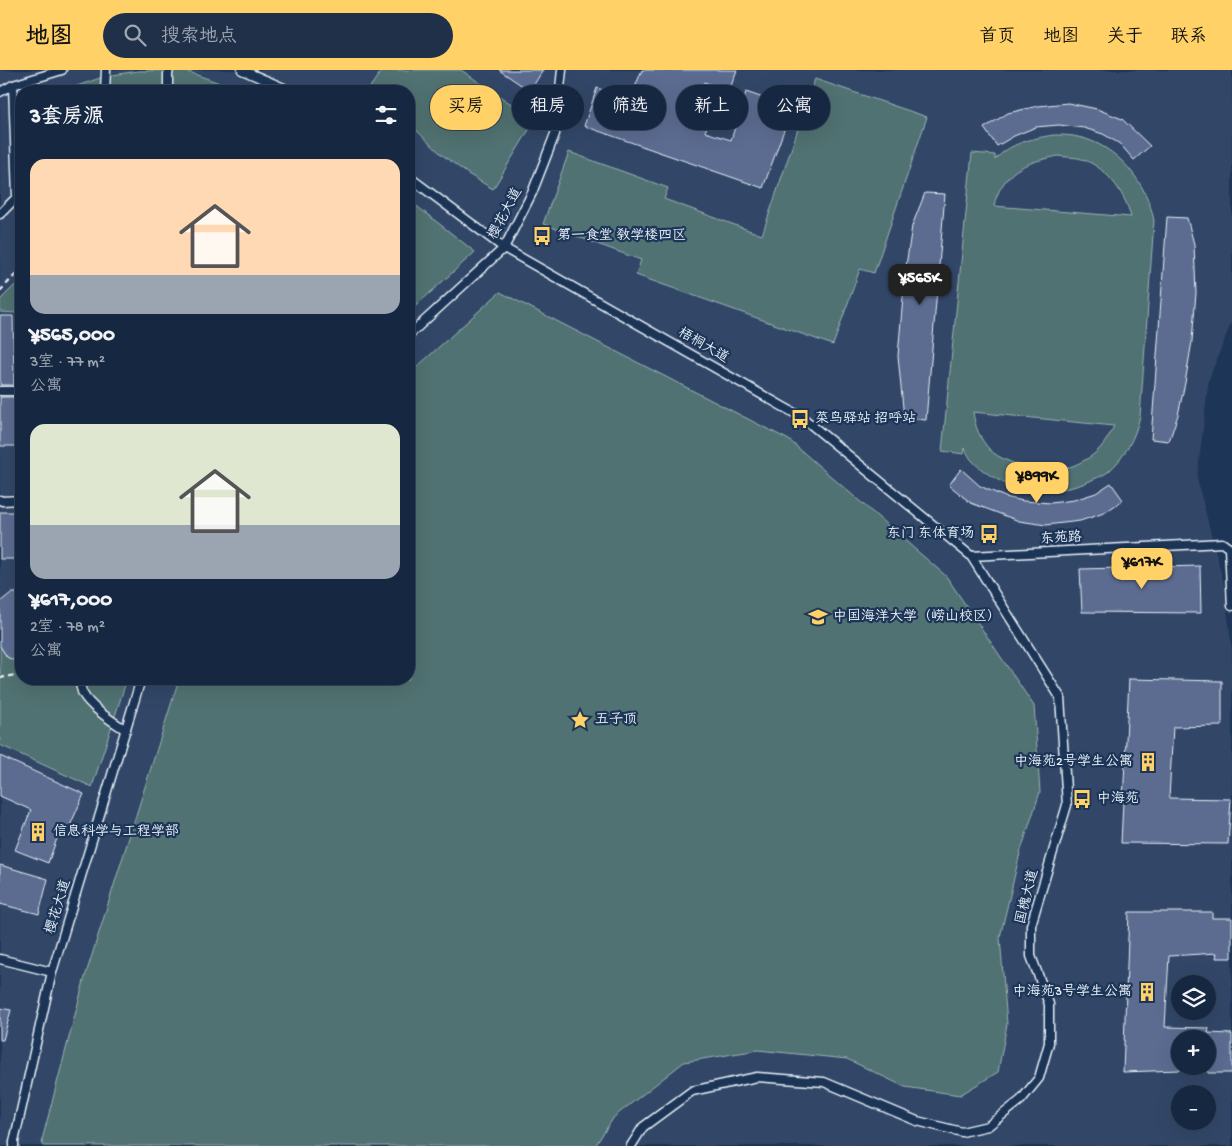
<!DOCTYPE html>
<html lang="zh">
<head>
<meta charset="utf-8">
<style>
  :root { --surface:#162841; --page:#1f3048; --text:#f1f3f6; --muted:#9ea6b1; --line:#35445a; --accent:#ffd166 }
  body { margin:0; font-family:"Gochi Hand","LXGW WenKai TC",sans-serif; background:var(--page); color:var(--text); height:100vh; display:flex; flex-direction:column; font-size:19px; white-space:nowrap }
  * { box-sizing:border-box; margin:0 }
  p { font-size:16px; color:var(--muted) }
  .icon { flex:none; width:28px; height:28px; fill:none; stroke:currentColor; stroke-width:2; stroke-linecap:round; stroke-linejoin:round }
  .map { position:relative; flex:1; overflow:hidden }
  .side { position:absolute; left:15px; top:15px; width:400px; height:600px; display:flex; flex-direction:column; background:var(--surface); border-radius:20px; box-shadow:0 5px 20px #0002,0 0 0 1px var(--line) }
  .side>* { flex:none }
  .hud { position:absolute; left:430px; top:15px; width:475px; height:45px; display:flex; gap:10px }
  .fabs { position:absolute; left:1171px; top:905px; display:grid; gap:10px }
  .fabs a { display:grid; place-items:center; width:45px; height:45px; border-radius:50%; background:var(--surface); box-shadow:0 5px 20px #0002,0 0 0 1px var(--line); font-size:25px }
  .price { position:absolute; translate:-50% -42px; padding:0 11px; border-radius:10px; background:var(--accent); color:#111; font-size:16px; line-height:32px; filter:drop-shadow(0 1px 2px #0008) }
  .price::after { content:''; position:absolute; left:50%; top:30px; width:15px; height:11px; margin-left:-8px; background:inherit; clip-path:polygon(0 0,100% 0,50% 100%) }
  .price.on { background:#222; color:#fff }
  ul { padding:0; list-style:none }
  li { display:grid; align-content:center; gap:10px; height:265px; padding:0 15px }
  li span { display:grid; place-items:center; height:155px; border-radius:15px; color:#555 }
  li>.icon { margin-inline-start:auto }
  span .icon { width:90px; height:90px; fill:#fffc; stroke-width:1 }
  li b { font-size:21px }
  h2 { display:flex; justify-content:space-between; align-items:center; height:60px; padding:0 15px; font-size:21px }
  .tag { padding:0 18px; border-radius:22px; background:var(--surface); box-shadow:0 5px 20px #0002,0 0 0 1px var(--line); font-size:18px; line-height:45px }
  .tag.on { background:var(--accent); color:#111 }
  header { display:flex; align-items:center; gap:30px; box-sizing:border-box; height:70px; padding:0 25px; background:var(--accent); color:#111 }
  header strong { font-size:24px }
  nav { display:flex; gap:28px; margin-inline-start:auto; font-size:18px }
  .search { width:350px; height:45px; background:var(--page); display:flex; align-items:center; gap:12px; box-sizing:border-box; padding:0 18px; border-radius:28px; color:var(--muted); font-size:19px }
  .map>svg:first-child { display:block }
  .built { fill:#304668; fill-rule:evenodd }
  .green { fill:#517272; stroke:#9cb2b5; fill-rule:evenodd }
  .building { fill:#5b6c91; stroke:#e8f1f8 }
  .lines { fill:none; stroke-linecap:round; stroke-linejoin:round }
  .service-casing { stroke:#e8f1f8; stroke-width:11 }
  .path { stroke:#e8f1f8; stroke-width:2.5; stroke-dasharray:5 4; stroke-linecap:butt }
  .service { stroke:#1d3557; stroke-width:8 }
  .labels { text-anchor:middle; dominant-baseline:central; stroke-width:4.5; stroke-linejoin:round; paint-order:stroke }
  .street-label { font-size:14px; fill:#e8f1f8; stroke:#1d3557 }
  .poi-label { font-size:14px; fill:#e8f1f8; stroke:#1d3557; text-anchor:start }
</style>
</head>
<body>
<header>
<strong>地图</strong>
<div class="search"><svg class="icon" aria-label="search" viewBox="0 0 24 24"><circle cx="10" cy="10" r="6"/><path d="M15 15l6 6"/></svg>搜索地点</div>
<nav><a>首页</a><a>地图</a><a>关于</a><a>联系</a></nav>
</header>
<div class="map">
<svg width="1232" height="1076" viewBox="0 0 1232 1076">
  <rect width="100%" height="100%" fill="#1d3557"/>
  <filter id="ink" filterUnits="userSpaceOnUse"><feTurbulence type="fractalNoise" baseFrequency=".02" numOctaves="2"/><feDisplacementMap in="SourceGraphic" scale="10" xChannelSelector="R" yChannelSelector="G"/><feConvolveMatrix kernelMatrix="1 2 1 2 8 2 1 2 1" color-interpolation-filters="sRGB"/></filter>
  <g filter="url(#ink)">
    <!-- built -->
    <path class="built" d="M0 0H1232V251L1209 309 1197 409 1224 514 1232 580V1076H0ZM21 21H409V609H21ZM1180 914H1208V941H1180ZM1180 969H1208V996H1180ZM1180 1024H1208V1051H1180Z"/>
    <!-- green -->
    <g class="green">
      <path d="M183 0 242 21H72L71 18 106 6 138 1Z"/>
      <path d="M382 0H461L535 50 493 119 468 104 441 84 409 53V21H374L370 17Z"/>
      <path d="M815 9 927 47 874 203 860 199 833 275 636 205 641 190 543 154 569 82 668 118 664 129 762 165Z"/>
      <path d="M1054 65C1062 65 1070 65 1078 67 1117 75 1147 112 1154 151L1140 346C1135 368 1125 387 1108 402 1104 405 1099 407 1094 409 1073 420 1050 422 1027 419 1022 418 1016 418 1011 416 998 411 978 399 970 388 968 385 966 381 965 378L964 384 942 381 972 83 995 85V90C1009 73 1034 68 1054 65ZM1058 86C1064 87 1071 87 1078 88 1104 94 1125 122 1131 147L994 136C996 122 1008 104 1020 98 1032 91 1045 89 1058 86ZM973 342 1114 356C1109 366 1103 377 1094 384 1088 389 1078 394 1070 397 1049 404 1007 396 990 380 980 369 975 357 973 342Z"/>
      <path d="M409 130 475 182 409 242Z"/>
      <path d="M21 209V318H17V243L0 242V230Z"/>
      <path d="M500 222 789 370 946 506 1034 636 1040 722 1020 783 1000 867 1007 954 998 1002 960 1025 905 1017 847 989 758 980 684 992 614 1047 595 1076H43L42 1070 85 907 179 609H409V304Z"/>
      <path d="M0 576 7 587 21 594V609H127L92 717 0 675Z"/>
    </g>
    <!-- building -->
    <g class="building">
      <path d="M499 0H543L530 21Z"/>
      <path d="M642 0H737L729 21 704 12 693 45 709 51 705 62 731 70 746 22 792 38 763 118 584 56 597 18 630 29Z"/>
      <path d="M1068 33 1097 39 1122 49 1150 76 1134 90 1120 74 1103 64 1084 58 1059 55 1036 57 1014 66 997 76 984 58 1008 43 1038 36Z"/>
      <path d="M925 123 945 124 926 350 904 348 898 286 905 203 912 156Z"/>
      <path d="M1167 147 1187 148 1194 174 1196 223 1192 271 1185 313 1178 345 1169 371 1151 369Z"/>
      <path d="M0 246H13L14 315H0Z"/>
      <path d="M0 327H17L21 330V376H0Z"/>
      <path d="M961 399 980 416 1005 427 1023 431 1051 433 1074 430 1096 423 1111 413 1123 430 1104 443 1080 451 1046 455 1019 451 971 433 949 415Z"/>
      <rect x="0" y="442" width="21" height="47"/>
      <path d="M1200 496 1201 543 1082 542 1080 499Z"/>
      <path d="M11 523H21V594L7 587 0 576V532Z"/>
      <path d="M1129 609 1222 611V656L1173 657 1169 728 1231 729 1228 774 1121 773Z"/>
      <path d="M0 686 84 724 69 758 62 755 48 793 15 780 31 740 0 726Z"/>
      <path d="M0 795 48 809 39 844 0 834Z"/>
      <path d="M1129 842H1212V848H1232V888H1216L1217 883 1169 886 1165 957 1209 958 1208 963 1232 964V1003H1208V969H1180V1000L1123 1002Z"/>
      <path d="M0 938 11 940 3 970H0Z"/>
    </g>
    <g class="lines">
      <!-- service casing -->
      <g class="service-casing">
        <g id="service">
          <path d="M242 0 291 21"/>
          <path d="M105 21 106 0"/>
          <path d="M168 21V4L169 0"/>
          <path d="M0 22 13 15 62 0"/>
          <path d="M409 107 504 178 803 348 971 486 1060 627 1067 735 1031 855V886L1049 934V973L1039 1008 1021 1030 988 1056 962 1062 917 1051 824 1012 757 1007 692 1021 643 1057 631 1076"/>
          <path d="M409 121 415 112"/>
          <path d="M0 144 17 127 13 15"/>
          <path d="M409 265 504 178 532 123 555 64 562 0"/>
          <path d="M0 321H19L21 323"/>
          <path d="M0 430 2 431 21 430"/>
          <path d="M971 486 1222 473 1229 478 1232 536"/>
          <path d="M79 609C80 613 81 620 83 624 91 638 113 652 126 660"/>
          <path d="M0 889 52 902"/>
          <path d="M14 1076V1072L52 902 141 609"/>
        </g>
      </g>
      <!-- path -->
      <g class="path">
        <path d="M0 221 21 199"/>
        <path d="M0 608 21 604"/>
      </g>
      <!-- service -->
      <use href="#service" class="service"/>
    </g>
  </g>
  <!-- icons -->
  <defs>
    <g id="bus-bare" transform="scale(1.5)"><path d="M-5-6H5V4H4V6H2V4H-2V6H-4V4H-5ZM-3.5-4V0h7V-4ZM-3.5 1.2v1.5H-2V1.2ZM2 1.2v1.5H3.5V1.2Z" fill="#ffd166" stroke="#1d3557" stroke-width="2.5" paint-order="stroke"/></g>
    <g id="university-bare" transform="scale(1.5)"><path d="M0-5L7-2L0 1L-7-2ZM-4 1L0 2.5L4 1V4Q0 6-4 4Z" fill="#ffd166" stroke="#1d3557" stroke-width="2.5" paint-order="stroke"/></g>
    <g id="sight-bare" transform="scale(1.5)"><path d="M0-6L1.8-2.2L6-1.7L2.9 1.2L3.7 5.4L0 3.3L-3.7 5.4L-2.9 1.2L-6-1.7L-1.8-2.2Z" fill="#ffd166" stroke="#1d3557" stroke-width="2.5" paint-order="stroke"/></g>
    <g id="building-bare" transform="scale(1.5)"><path d="M-4-6H4V6H1V3H-1V6H-4ZM-2.5-4.3h1.7v1.8h-1.7ZM.8-4.3h1.7v1.8H.8ZM-2.5-1h1.7V.8h-1.7ZM.8-1h1.7V.8H.8Z" fill="#ffd166" stroke="#1d3557" stroke-width="2.5" paint-order="stroke"/></g>
  </defs>
  <g fill-rule="evenodd">
    <use href="#bus-bare" x="542" y="166"/>
    <use href="#bus-bare" x="800" y="349"/>
    <use href="#bus-bare" x="989" y="464"/>
    <use href="#university-bare" x="818" y="547"/>
    <use href="#sight-bare" x="580" y="650"/>
    <use href="#building-bare" x="1148" y="692"/>
    <use href="#bus-bare" x="1082" y="729"/>
    <use href="#building-bare" x="38" y="762"/>
    <use href="#building-bare" x="1147" y="922"/>
  </g>
  <g class="labels">
    <!-- street labels -->
    <g class="street-label">
      <text transform="translate(506 144) rotate(-62)">樱花大道</text>
      <text transform="translate(703 276) rotate(30)">梧桐大道</text>
      <text transform="translate(1061 469) rotate(-3)">东苑路</text>
      <text transform="translate(1028 827) rotate(-76)">国槐大道</text>
      <text transform="translate(59 837) rotate(-73)">樱花大道</text>
    </g>
    <!-- poi labels -->
    <g class="poi-label">
      <text x="557" y="166">第一食堂 教学楼四区</text>
      <text x="815" y="349">菜鸟驿站 招呼站</text>
      <text x="974" y="464" text-anchor="end">东门 东体育场</text>
      <text x="833" y="547">中国海洋大学（崂山校区）</text>
      <text x="595" y="650">五子顶</text>
      <text x="1133" y="692" text-anchor="end">中海苑2号学生公寓</text>
      <text x="1097" y="729">中海苑</text>
      <text x="53" y="762">信息科学与工程学部</text>
      <text x="1132" y="922" text-anchor="end">中海苑3号学生公寓</text>
    </g>
  </g>
</svg>
<div class="fabs">
<a><svg class="icon" aria-label="layers" viewBox="0 0 24 24"><path d="M12 4l9 5-9 5-9-5zM3 14l9 5 9-5"/></svg></a>
<a>+</a>
<a>−</a>
</div>
<b class="price on" style="left:920px;top:236px">¥565K</b>
<b class="price" style="left:1037px;top:434px">¥899K</b>
<b class="price" style="left:1142px;top:520px">¥617K</b>
<div class="hud">
<a class="tag on">买房</a>
<a class="tag">租房</a>
<a class="tag">筛选</a>
<a class="tag">新上</a>
<a class="tag">公寓</a>
</div>
<section class="side">
<h2>3套房源<svg class="icon" aria-label="filters" viewBox="0 0 24 24"><path d="M4 7h16M4 17h16"/><circle cx="9" cy="7" r="2"/><circle cx="15" cy="17" r="2"/></svg></h2>
<ul>
<li><span style="background:linear-gradient(#ffd9b3 75%,#9aa5b1 0)"><svg class="icon" aria-label="home" viewBox="0 0 24 24"><path d="M3 11l9-7 9 7M6 9v11h12V9"/></svg></span><div><b>¥565,000</b><p>3室 · 77 m²</p><p>公寓</p></div></li>
<li><span style="background:linear-gradient(#dfe7d0 65%,#9aa5b1 0)"><svg class="icon" aria-label="home" viewBox="0 0 24 24"><path d="M3 11l9-7 9 7M6 9v11h12V9"/></svg></span><div><b>¥617,000</b><p>2室 · 78 m²</p><p>公寓</p></div></li>
</ul>
</section>
</div>
</body>
</html>
